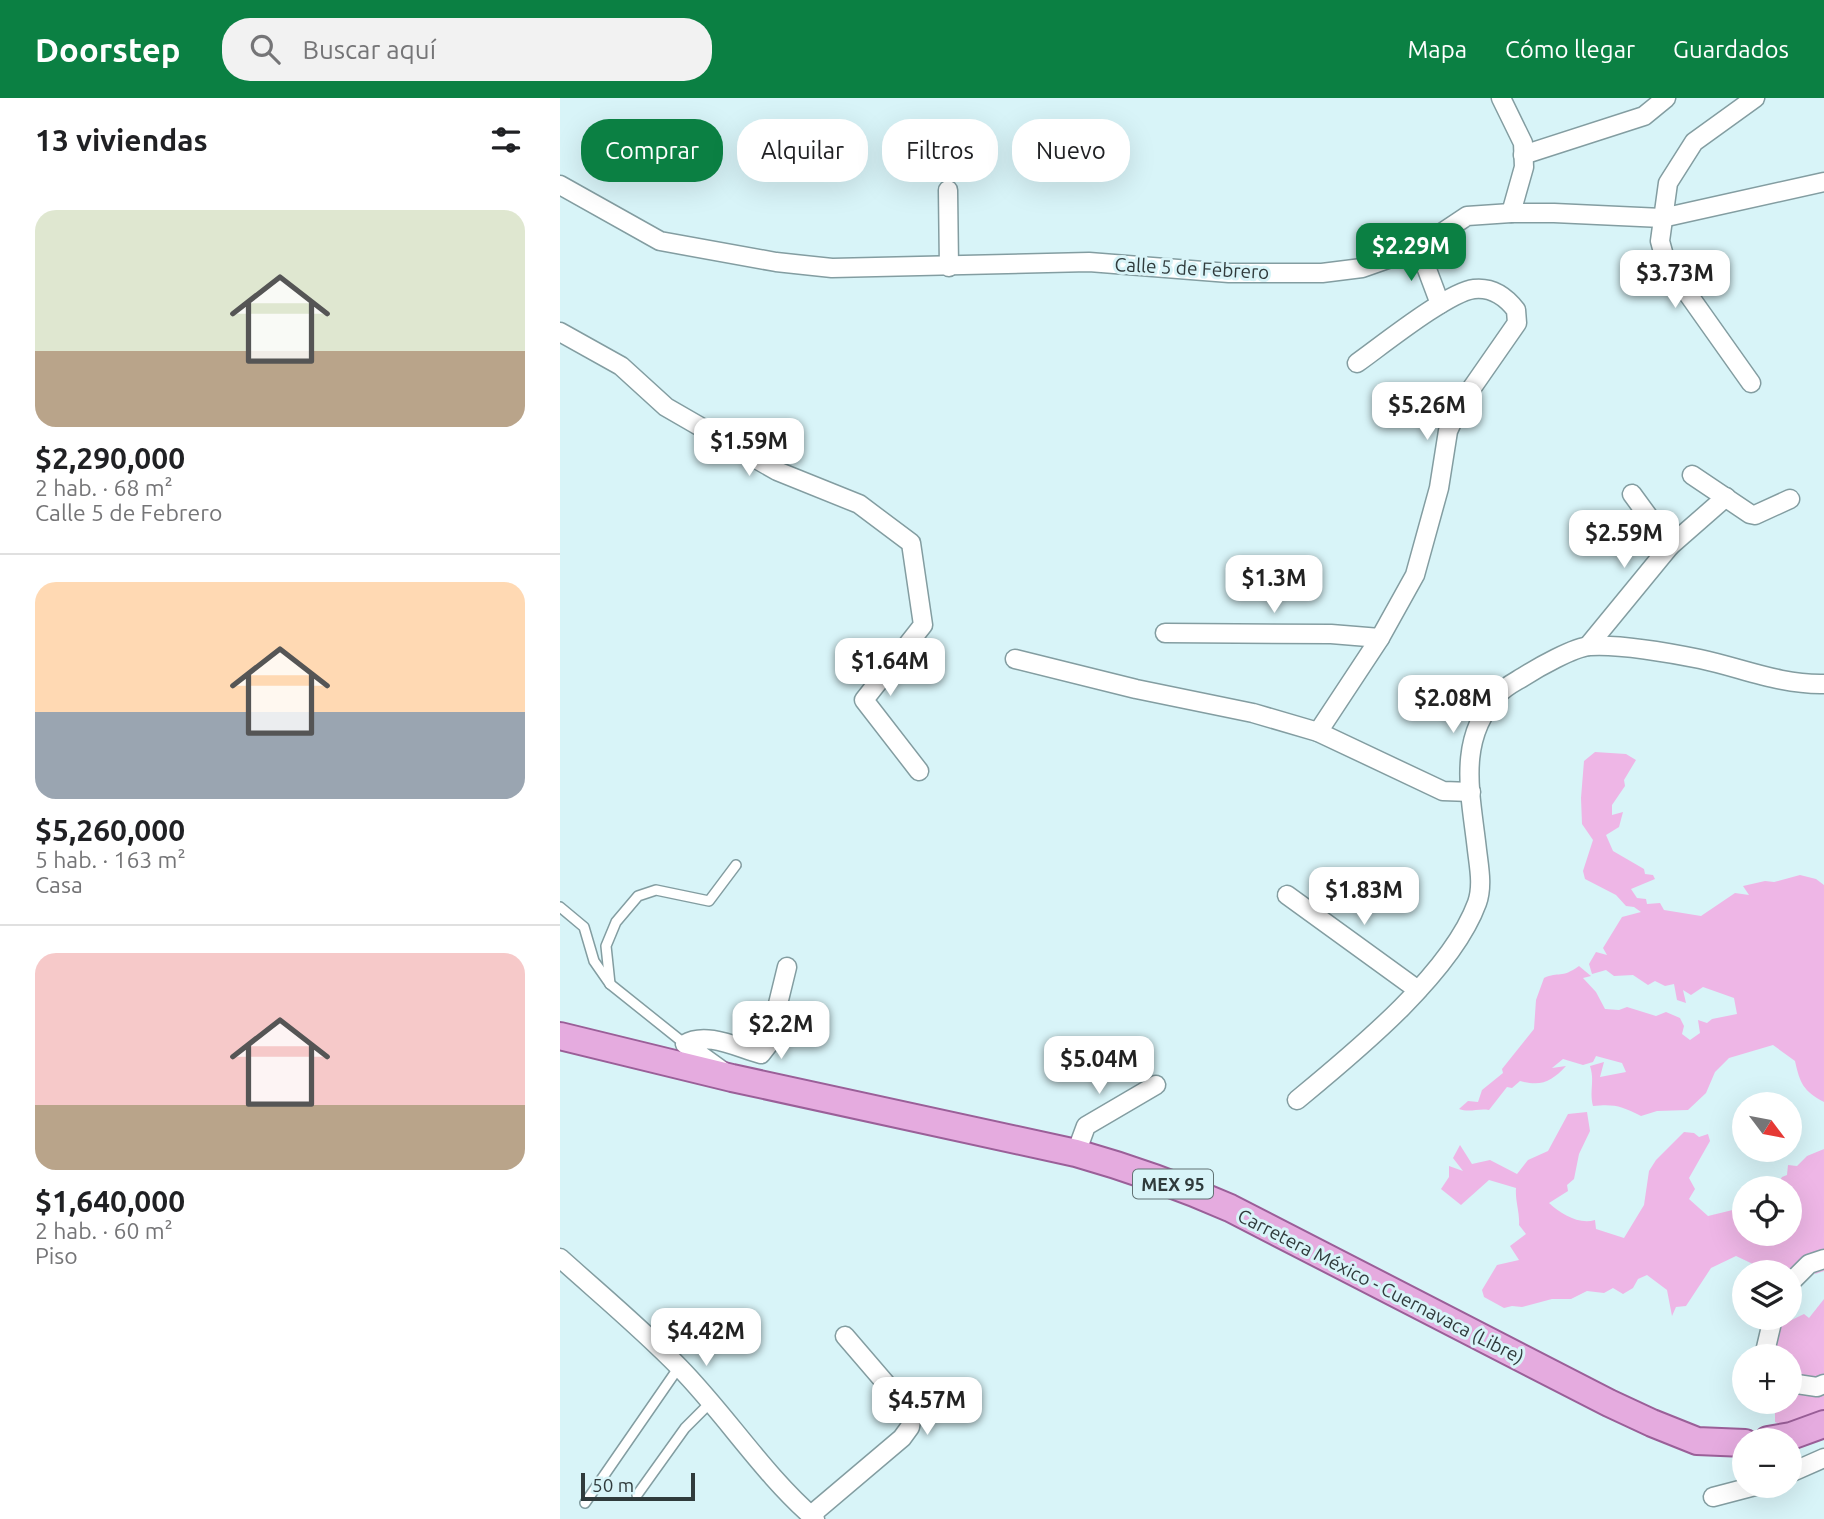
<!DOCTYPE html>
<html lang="es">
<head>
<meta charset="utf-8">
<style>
  :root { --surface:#fff; --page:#f2f2f2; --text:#202124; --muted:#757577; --line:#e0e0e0; --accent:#0b8043 }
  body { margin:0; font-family:Ubuntu,sans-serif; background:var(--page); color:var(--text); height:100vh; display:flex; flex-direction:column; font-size:26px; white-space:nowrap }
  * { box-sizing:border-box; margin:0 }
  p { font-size:23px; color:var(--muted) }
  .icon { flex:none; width:38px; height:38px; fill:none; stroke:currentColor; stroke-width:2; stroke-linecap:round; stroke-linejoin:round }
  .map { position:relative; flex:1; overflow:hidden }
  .sheet { display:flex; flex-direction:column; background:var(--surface); width:560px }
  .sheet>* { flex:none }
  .hud { position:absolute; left:21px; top:21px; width:665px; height:63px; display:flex; gap:14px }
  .needle { width:46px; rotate:122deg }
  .buttons { position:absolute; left:1172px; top:994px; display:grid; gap:14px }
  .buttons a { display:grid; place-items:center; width:70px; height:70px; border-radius:50%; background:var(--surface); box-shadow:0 7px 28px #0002; font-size:35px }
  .scale { position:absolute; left:21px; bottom:18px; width:114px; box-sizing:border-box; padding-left:7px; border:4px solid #303b3c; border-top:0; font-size:19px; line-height:24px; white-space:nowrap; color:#303b3c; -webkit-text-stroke:5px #d8f4f8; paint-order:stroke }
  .price { position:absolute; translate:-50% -60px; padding:0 16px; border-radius:14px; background:#fff; color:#222; font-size:23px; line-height:46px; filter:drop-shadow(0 2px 4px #0008) }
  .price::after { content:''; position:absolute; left:50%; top:42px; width:21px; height:16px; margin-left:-10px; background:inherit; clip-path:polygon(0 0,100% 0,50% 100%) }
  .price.current { background:var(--accent); color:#fff }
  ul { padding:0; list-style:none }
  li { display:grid; align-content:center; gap:14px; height:371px; padding:0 35px }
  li+li { border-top:2px solid var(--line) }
  li span { display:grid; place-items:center; height:217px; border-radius:21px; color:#555 }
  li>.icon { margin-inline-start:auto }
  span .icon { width:126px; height:126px; fill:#fffc; stroke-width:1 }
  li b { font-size:30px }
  h2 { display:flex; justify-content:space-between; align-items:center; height:84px; padding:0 35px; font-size:30px }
  .pill { padding:0 24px; border-radius:28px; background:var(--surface); box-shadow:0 7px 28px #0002; font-size:24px; line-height:63px }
  .pill.current { background:var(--accent); color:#fff }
  header { display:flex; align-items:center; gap:42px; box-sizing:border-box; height:98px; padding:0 35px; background:var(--accent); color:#fff }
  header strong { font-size:33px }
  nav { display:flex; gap:38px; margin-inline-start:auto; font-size:24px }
  .search { width:490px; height:63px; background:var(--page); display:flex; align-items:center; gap:18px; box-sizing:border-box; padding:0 24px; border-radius:28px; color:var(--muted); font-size:26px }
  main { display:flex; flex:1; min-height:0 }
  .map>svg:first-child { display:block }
  .green { fill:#eeb6e6 }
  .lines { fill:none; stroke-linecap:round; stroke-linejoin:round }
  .service-casing { stroke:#839da1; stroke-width:12 }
  .minor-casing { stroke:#839da1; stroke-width:21 }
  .primary-casing { stroke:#9a5f98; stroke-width:30 }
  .service { stroke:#fff; stroke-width:9 }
  .minor { stroke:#fff; stroke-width:18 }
  .primary { stroke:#e5abdf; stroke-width:26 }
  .labels { text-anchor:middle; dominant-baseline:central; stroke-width:6; stroke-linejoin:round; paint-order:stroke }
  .shield { fill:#d8f4f8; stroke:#627274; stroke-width:2 }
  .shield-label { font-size:18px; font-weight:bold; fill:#303b3c }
  .street-label { font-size:19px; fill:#303b3c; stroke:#d8f4f8 }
</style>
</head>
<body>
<header>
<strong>Doorstep</strong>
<div class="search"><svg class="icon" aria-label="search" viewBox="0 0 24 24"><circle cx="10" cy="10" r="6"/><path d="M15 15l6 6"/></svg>Buscar aquí</div>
<nav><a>Mapa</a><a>Cómo llegar</a><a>Guardados</a></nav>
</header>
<main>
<section class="sheet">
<h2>13 viviendas<svg class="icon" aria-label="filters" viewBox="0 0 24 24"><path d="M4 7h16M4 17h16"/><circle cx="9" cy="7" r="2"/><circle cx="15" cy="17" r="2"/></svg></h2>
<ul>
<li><span style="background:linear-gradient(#dfe7d0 65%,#b9a48a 0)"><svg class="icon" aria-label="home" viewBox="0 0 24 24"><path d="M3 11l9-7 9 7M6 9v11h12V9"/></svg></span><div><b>$2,290,000</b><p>2 hab. · 68 m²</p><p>Calle 5 de Febrero</p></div></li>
<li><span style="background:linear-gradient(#ffd9b3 60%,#9aa5b1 0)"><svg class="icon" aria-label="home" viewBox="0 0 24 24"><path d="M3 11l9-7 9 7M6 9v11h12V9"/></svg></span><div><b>$5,260,000</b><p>5 hab. · 163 m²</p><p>Casa</p></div></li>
<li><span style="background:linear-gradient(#f6c9c9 70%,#b9a48a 0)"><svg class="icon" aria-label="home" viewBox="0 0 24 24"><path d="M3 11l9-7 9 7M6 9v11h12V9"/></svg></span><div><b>$1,640,000</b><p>2 hab. · 60 m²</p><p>Piso</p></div></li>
</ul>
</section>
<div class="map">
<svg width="1264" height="1421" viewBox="0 0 1264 1421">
  <rect width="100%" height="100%" fill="#d8f4f8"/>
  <!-- green -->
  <g class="green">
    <path d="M1035 654 1066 656 1076 662 1064 682 1065 688 1052 707V717L1063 714 1059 729 1046 737 1053 753 1084 771 1085 776 1093 777 1095 781 1071 791 1077 800 1086 801 1087 806 1100 805 1104 812 1141 818 1175 795 1189 797 1183 788 1205 783 1214 784 1240 777 1256 781 1264 787V1004C1243 993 1240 985 1235 963L1213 947 1169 960 1155 974 1146 995 1128 1012 1097 1013 1081 1018C1061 1008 1055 1006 1033 1008 1029 993 1035 983 1030 968L1044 964 1040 979 1066 974 1062 965 1036 958 1033 964 1023 967 1003 961 992 970 1006 968C992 983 982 989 960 983L952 990 947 989 929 1012C918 1010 910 1015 899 1011L908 1003 918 1004 922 992 943 975 942 971 974 931 976 902 984 880C999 873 1001 881 1019 868L1031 878 1023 880 1036 894 1045 911 1059 912 1067 909 1096 918 1106 914 1120 920 1124 928 1122 936 1130 942 1140 935 1138 922 1147 925 1152 921 1177 916 1174 900 1143 889 1131 897 1123 892 1126 905 1117 902 1114 886 1105 888 1095 883 1088 887 1073 877 1054 878 1046 872 1032 876 1029 866 1036 854 1047 857 1043 850 1062 819 1081 814 1074 809 1066 808 1056 797 1025 781 1023 773 1033 742 1022 726 1021 700 1024 663Z"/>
    <path d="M1027 1014 1030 1033 1019 1056 1014 1081 1007 1087 1008 1093 989 1105C1001 1116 1019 1127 1035 1122L1036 1131 1064 1140 1084 1107 1089 1073 1096 1062 1124 1034 1134 1035 1139 1039 1148 1036 1150 1043 1129 1080 1135 1091 1129 1101 1148 1118 1185 1109V1136H1230V1090H1198L1199 1087 1216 1089 1222 1079 1227 1077 1228 1067 1237 1068 1247 1058 1264 1051V1173L1255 1176 1253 1170H1234L1209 1174 1203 1167H1195L1176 1158 1151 1170 1126 1208 1116 1209 1112 1218 1107 1192 1087 1177 1078 1181 1073 1190 1063 1196 1053 1190 1044 1195 1027 1193 1011 1201H992L962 1209 952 1208 944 1210 924 1199 922 1192 937 1167 959 1162 950 1148 966 1136 959 1127C960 1115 955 1103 956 1090L929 1082 901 1107 881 1091 889 1079V1068L903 1073 893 1060 900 1047 912 1066 930 1062 957 1076 968 1062 988 1053 1008 1016Z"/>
    <path d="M1264 1201V1319L1222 1327 1215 1324V1304H1230V1258H1207L1217 1229 1244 1216 1249 1220Z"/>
  </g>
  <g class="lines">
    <!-- service casing -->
    <g class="service-casing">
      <g id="service">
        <path d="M0 809 24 829 34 863 50 886 125 946"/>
        <path d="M50 886 46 848 56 824 78 798 96 792 149 803 176 767"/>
        <path d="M77 1397 125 1330 151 1304"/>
        <path d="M25 1405 119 1269"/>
      </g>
    </g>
    <!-- minor casing -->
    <g class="minor-casing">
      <g id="minor">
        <path d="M941 0 963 45 964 69 951 115"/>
        <path d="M963 57 1084 18 1106 0"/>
        <path d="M0 87 100 143 216 164 272 170 529 164 669 175H762L802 170 859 150 907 118 951 115H994L1102 120 1264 84"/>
        <path d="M388 92 389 169"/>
        <path d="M859 150 880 206"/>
        <path d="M0 234 61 268 106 309 217 373 299 406 351 445 363 527 304 602 359 673"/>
        <path d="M1191 285 1106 165 1100 143 1108 85 1134 44 1195 0"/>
        <path d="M1132 377 1190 416 1195 417 1230 401"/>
        <path d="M1110 448 1166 399"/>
        <path d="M605 535 771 536 820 540"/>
        <path d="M1028 548 1110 448 1072 396"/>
        <path d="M455 561 576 591 693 615 758 634 883 693 911 694"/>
        <path d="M758 634 820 540 855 477 879 390 888 333 900 307 957 225 956 212C946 199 932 189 914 191 888 194 821 248 797 265"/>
        <path d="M727 797 858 892"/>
        <path d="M164 974 125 946C146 933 178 950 201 956L208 947 227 869"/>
        <path d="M737 1002C795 954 891 876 917 805 923 788 919 769 917 752 911 697 896 642 938 597 944 589 955 584 963 579 977 570 1014 549 1030 548 1059 546 1111 555 1140 561 1182 570 1221 587 1264 586"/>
        <path d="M516 1055 526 1028 596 987"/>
        <path d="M0 1160C40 1196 82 1231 119 1269 167 1318 203 1376 255 1421"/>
        <path d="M1230 1185 1249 1166 1264 1161"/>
        <path d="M1204 1258 1213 1220"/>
        <path d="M1230 1285 1257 1289 1264 1286"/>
        <path d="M1230 1375 1264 1360"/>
        <path d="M1153 1399 1195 1388"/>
        <path d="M251 1417 342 1340 350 1329 352 1316 285 1238"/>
      </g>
    </g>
    <!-- primary casing -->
    <g class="primary-casing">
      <g id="primary">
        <path d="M0 938 172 980 516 1055C569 1070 620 1088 670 1110L1049 1305 1092 1325 1137 1343 1185 1345"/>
        <path d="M1208 1342 1231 1338 1264 1326"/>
      </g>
    </g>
    <!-- service -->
    <use href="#service" class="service"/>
    <!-- minor -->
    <use href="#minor" class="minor"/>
    <!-- primary -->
    <use href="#primary" class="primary"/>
  </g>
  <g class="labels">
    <!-- shield labels -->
    <rect class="shield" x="573" y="1071.5" width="80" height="29" rx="5"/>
    <g class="shield-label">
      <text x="613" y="1086">MEX 95</text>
    </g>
    <!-- street labels -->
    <g class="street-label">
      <text transform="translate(632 170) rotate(3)">Calle 5 de Febrero</text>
      <text transform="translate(821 1188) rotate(27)">Carretera México - Cuernavaca (Libre)</text>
    </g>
  </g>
</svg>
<div class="buttons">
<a><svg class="needle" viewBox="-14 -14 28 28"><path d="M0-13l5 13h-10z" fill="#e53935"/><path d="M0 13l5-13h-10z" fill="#757577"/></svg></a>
<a><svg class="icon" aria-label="locate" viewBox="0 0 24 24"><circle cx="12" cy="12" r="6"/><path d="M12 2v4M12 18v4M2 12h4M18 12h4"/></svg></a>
<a><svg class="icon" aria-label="layers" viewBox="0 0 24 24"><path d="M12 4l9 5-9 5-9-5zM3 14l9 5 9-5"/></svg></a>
<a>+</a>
<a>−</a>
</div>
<div class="scale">50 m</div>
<b class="price current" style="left:851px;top:185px">$2.29M</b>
<b class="price" style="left:1115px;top:212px">$3.73M</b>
<b class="price" style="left:867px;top:344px">$5.26M</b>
<b class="price" style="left:189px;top:380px">$1.59M</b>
<b class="price" style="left:1064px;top:472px">$2.59M</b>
<b class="price" style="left:714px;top:517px">$1.3M</b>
<b class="price" style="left:330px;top:600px">$1.64M</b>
<b class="price" style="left:893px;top:637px">$2.08M</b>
<b class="price" style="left:804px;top:829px">$1.83M</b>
<b class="price" style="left:221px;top:963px">$2.2M</b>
<b class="price" style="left:539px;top:998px">$5.04M</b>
<b class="price" style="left:146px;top:1270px">$4.42M</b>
<b class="price" style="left:367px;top:1339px">$4.57M</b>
<div class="hud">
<a class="pill current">Comprar</a>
<a class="pill">Alquilar</a>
<a class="pill">Filtros</a>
<a class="pill">Nuevo</a>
</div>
</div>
</main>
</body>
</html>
